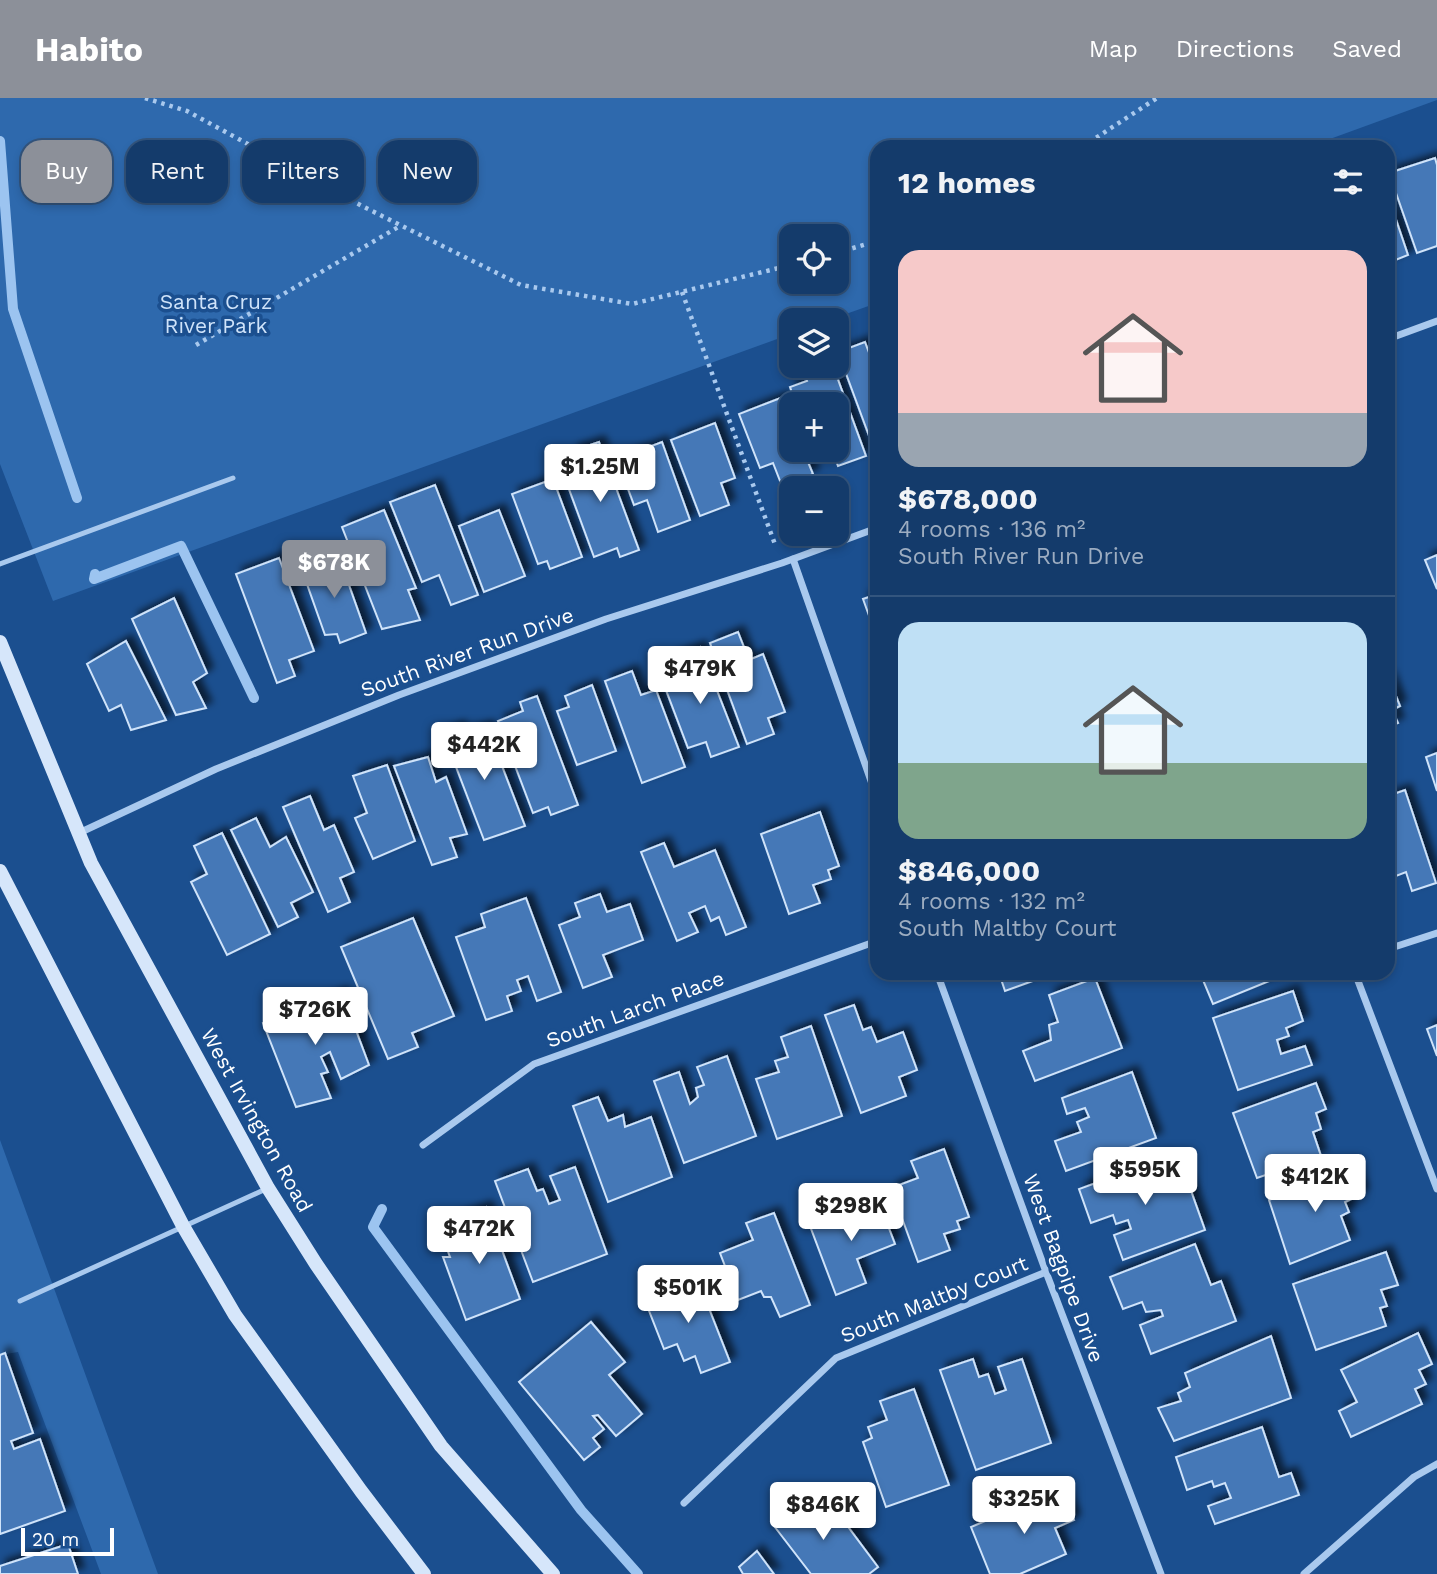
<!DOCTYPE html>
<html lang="en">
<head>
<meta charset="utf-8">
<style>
  :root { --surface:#143b6b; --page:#1d4271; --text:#f1f3f6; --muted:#9dadc1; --line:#33557e; --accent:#8c9099 }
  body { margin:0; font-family:"Work Sans",sans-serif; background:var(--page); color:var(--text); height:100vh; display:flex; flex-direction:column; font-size:26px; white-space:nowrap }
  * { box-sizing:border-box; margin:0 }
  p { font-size:23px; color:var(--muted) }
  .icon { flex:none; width:38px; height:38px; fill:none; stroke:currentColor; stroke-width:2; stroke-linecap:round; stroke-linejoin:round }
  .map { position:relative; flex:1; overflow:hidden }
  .details { position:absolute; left:870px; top:42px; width:525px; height:840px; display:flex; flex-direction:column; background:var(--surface); border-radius:21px; box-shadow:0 4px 10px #0003,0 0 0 2px var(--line) }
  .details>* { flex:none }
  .hud { position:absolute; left:21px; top:42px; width:665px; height:63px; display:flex; gap:14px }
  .tools { position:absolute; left:779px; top:126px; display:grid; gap:14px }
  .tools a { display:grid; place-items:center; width:70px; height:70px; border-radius:14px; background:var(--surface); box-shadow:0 4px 10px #0003,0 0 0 2px var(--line); font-size:35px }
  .scale { position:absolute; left:21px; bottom:18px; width:93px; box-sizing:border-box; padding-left:7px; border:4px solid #fff; border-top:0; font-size:19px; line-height:24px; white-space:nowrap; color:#fff; -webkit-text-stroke:5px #1b4f8f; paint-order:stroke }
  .price { position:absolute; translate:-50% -60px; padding:0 16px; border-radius:7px; background:#fff; color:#222; font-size:23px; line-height:46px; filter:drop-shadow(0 2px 4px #0008) }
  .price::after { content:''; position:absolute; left:50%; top:42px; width:21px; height:16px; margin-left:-10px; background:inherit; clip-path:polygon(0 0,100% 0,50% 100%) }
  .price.on { background:var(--accent); color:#fff }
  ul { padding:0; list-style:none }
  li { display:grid; align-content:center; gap:14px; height:371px; padding:0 28px }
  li+li { border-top:2px solid var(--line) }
  li span { display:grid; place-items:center; height:217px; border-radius:21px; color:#555 }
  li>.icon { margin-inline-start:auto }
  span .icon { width:126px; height:126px; fill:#fffc; stroke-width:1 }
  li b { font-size:30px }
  h2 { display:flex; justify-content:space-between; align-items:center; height:84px; padding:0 28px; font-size:30px }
  .pill { padding:0 24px; border-radius:21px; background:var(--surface); box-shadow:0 4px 10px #0003,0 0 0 2px var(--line); font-size:24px; line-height:63px }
  .pill.on { background:var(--accent); color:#fff }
  header { display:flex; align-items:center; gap:42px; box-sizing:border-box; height:98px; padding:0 35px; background:var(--accent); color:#fff }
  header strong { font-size:33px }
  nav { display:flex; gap:38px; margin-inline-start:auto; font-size:24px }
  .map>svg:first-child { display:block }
  .green { fill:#2e69ad; fill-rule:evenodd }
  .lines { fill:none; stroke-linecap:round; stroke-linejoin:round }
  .stream { stroke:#9cc4f0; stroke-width:10 }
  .building { fill:#4478b7; stroke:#cfe3fa; stroke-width:2; filter:url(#shadow) }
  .path { stroke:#a9c9ee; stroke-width:4.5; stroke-dasharray:3.5 5; stroke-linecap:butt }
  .lane { stroke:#a9c9ee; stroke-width:5 }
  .street { stroke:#a9c9ee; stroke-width:7 }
  .secondary { stroke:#d6e6fa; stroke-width:14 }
  .labels { text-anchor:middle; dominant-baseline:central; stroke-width:7; stroke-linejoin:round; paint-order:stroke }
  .park-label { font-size:21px; fill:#cfe3fa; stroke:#1b4f8f }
  .street-label { font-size:21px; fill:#fff; stroke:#1b4f8f }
</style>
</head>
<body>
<header>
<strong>Habito</strong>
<nav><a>Map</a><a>Directions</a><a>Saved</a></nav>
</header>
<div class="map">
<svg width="1437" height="1476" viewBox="0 0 1437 1476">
  <defs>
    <filter id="shadow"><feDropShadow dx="6" dy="-6" stdDeviation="3.5" flood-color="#0009"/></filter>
  </defs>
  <rect width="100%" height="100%" fill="#1b4f8f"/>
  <!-- green -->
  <g class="green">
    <path d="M0 0H1437V2L1308 49H877V205L829 222H791V236L53 503 0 366ZM791 138H836V184H791Z"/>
    <path d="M0 1042 158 1476H101L18 1254 0 1257Z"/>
  </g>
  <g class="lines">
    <!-- stream -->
    <g class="stream">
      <path d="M0 43 13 211 77 400"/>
      <path d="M95 476 94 481 181 448 254 600"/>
      <path d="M382 1111 373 1129 581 1412 638 1476"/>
    </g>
  </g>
  <!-- building -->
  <g class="building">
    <path d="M1435 60 1437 67V148L1417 155 1389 75Z"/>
    <path d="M1388 98 1408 157 1388 165Z"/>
    <path d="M865 244 871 260 877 258 875 354 838 254Z"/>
    <path d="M801 268H833L866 358 838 368 832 352H836V306H796L790 289 807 283Z"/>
    <path d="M783 299 791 319V352H803L813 376 782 388 773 365 760 370 739 316Z"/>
    <path d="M715 325 735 380 721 385 729 407 700 418 671 342Z"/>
    <path d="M599 344 639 452 620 459 617 450 594 459 566 383 580 378 572 353Z"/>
    <path d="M662 344 690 422 658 434 647 402 634 407 617 361Z"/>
    <path d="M553 381 582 459 550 471 547 463 538 466 512 396Z"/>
    <path d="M435 387 478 497 451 507 439 477 422 484 390 404Z"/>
    <path d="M384 412 416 490 408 492 420 522 382 531 342 429Z"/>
    <path d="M499 412 525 478 484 494 459 428Z"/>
    <path d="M1437 457V491L1425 462Z"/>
    <path d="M339 459 366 535 340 545 337 536 325 537 302 472Z"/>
    <path d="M279 460 314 553 289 562 295 578 277 585 236 476Z"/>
    <path d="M877 483V540L863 501 875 497 870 485Z"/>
    <path d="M174 500 207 575 193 584 206 610 176 617 132 521Z"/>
    <path d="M738 534 749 562 763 556 785 614 768 620 774 636 747 646 710 545Z"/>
    <path d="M126 543 166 622 131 632 121 607 109 613 87 566Z"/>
    <path d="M700 549 739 649 711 659 706 644 688 650 666 592 682 586 672 559Z"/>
    <path d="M632 573 641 597 656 592 685 669 642 685 605 583Z"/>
    <path d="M1388 578 1400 608 1392 612 1398 625 1388 629Z"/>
    <path d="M592 587 616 653 577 667 557 613 569 609 565 598Z"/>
    <path d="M537 598 578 707 551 717 548 709 533 715 498 623 523 613 520 604Z"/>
    <path d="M459 629 462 637 487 629 525 728 484 742 443 635Z"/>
    <path d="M1437 655V693L1426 659Z"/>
    <path d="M428 659 436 684 446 679 467 736 450 740 457 759 432 767 394 668Z"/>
    <path d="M387 667 415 743 373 761 355 720 367 715 353 678Z"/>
    <path d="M1405 692 1436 785 1412 793 1406 774 1396 778 1392 766 1388 768V698Z"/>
    <path d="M310 698 324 732 334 727 354 774 340 780 350 804 328 814 283 709Z"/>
    <path d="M820 714 839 768 828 772 831 781 813 787 820 805 789 816 761 736Z"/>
    <path d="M256 720 270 749 286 739 313 794 291 805 298 819 278 829 231 732Z"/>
    <path d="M222 735 270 836 227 857 191 784 207 776 194 748Z"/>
    <path d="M664 745 674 769 715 752 746 829 726 837 719 819 711 823 705 808 689 815 698 834 677 843 641 754Z"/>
    <path d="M600 796 607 814 630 806 643 842 603 857 612 879 583 890 559 827 580 819 575 805Z"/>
    <path d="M526 800 561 894 537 903 528 878 517 882 521 893 507 898 512 913 486 922 456 839 485 829 481 816Z"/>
    <path d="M413 820 454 918 412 935 418 949 388 961 341 849Z"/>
    <path d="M999 875H1055L1005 893Z"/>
    <path d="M1200 875H1283L1284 877 1213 906Z"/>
    <path d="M1095 880 1122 950 1035 983 1023 953 1051 942 1049 927 1058 924 1049 897Z"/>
    <path d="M1293 893 1303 923 1286 930 1289 938 1277 942 1281 956 1305 948 1312 967 1238 992 1213 920Z"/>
    <path d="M342 895 369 967 341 981 330 954 321 959 328 974 321 976 331 1000 296 1009 263 925Z"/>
    <path d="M854 907 863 932 871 929 877 944 903 934 917 972 899 979 906 998 861 1015 825 917Z"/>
    <path d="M1437 927V958L1427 931Z"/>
    <path d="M811 928 842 1018 777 1041 756 981 779 974 775 963 788 959 781 939Z"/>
    <path d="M727 958 756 1038 684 1065 654 983 679 974 690 1006 698 999 696 990 704 987 697 969Z"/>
    <path d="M1132 974 1156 1040 1066 1073 1055 1043 1081 1034 1077 1024 1089 1019 1085 1010 1067 1016 1062 1000Z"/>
    <path d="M1316 985 1326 1011 1316 1015 1321 1031 1313 1034 1321 1058 1257 1080 1233 1015Z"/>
    <path d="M598 999 608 1023 623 1017 625 1029 651 1019 672 1079 608 1104 573 1008Z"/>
    <path d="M944 1051 969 1119 957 1123 960 1131 944 1136 950 1152 918 1164 891 1090 918 1080 911 1063Z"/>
    <path d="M1165 1060 1172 1080 1185 1076 1205 1132 1123 1162 1114 1137 1131 1131 1128 1122 1116 1126 1113 1117 1091 1125 1079 1091Z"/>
    <path d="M1352 1067 1362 1096 1345 1104 1349 1114 1341 1118 1350 1142 1290 1166 1269 1102Z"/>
    <path d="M575 1069 607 1156 533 1184 495 1083 528 1071 537 1093 543 1091 549 1106 560 1102 550 1078Z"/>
    <path d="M878 1102 895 1146 857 1161 866 1185 836 1197 810 1128Z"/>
    <path d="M486 1109 520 1201 466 1222 443 1159H450L445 1145 459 1139 452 1121Z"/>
    <path d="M774 1115 810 1207 780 1219 771 1199H764L761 1193 738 1202 720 1155 753 1142 746 1125Z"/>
    <path d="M1195 1146 1211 1187 1221 1183 1236 1223 1151 1256 1140 1227 1163 1218 1161 1212 1146 1214 1142 1204 1123 1211 1110 1179Z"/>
    <path d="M1386 1154 1398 1187 1381 1192 1387 1208 1380 1210 1386 1228 1316 1252 1293 1186Z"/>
    <path d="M697 1180 730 1264 701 1275 695 1258 684 1263 677 1246 664 1251 644 1200Z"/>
    <path d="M591 1224 625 1264 609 1277 642 1316 616 1338 598 1317 593 1318 604 1331 593 1340 600 1349 584 1362 519 1284Z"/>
    <path d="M1418 1235 1432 1266 1419 1272 1426 1286 1415 1291 1422 1306 1351 1339 1339 1313 1357 1304 1341 1272Z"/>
    <path d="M1271 1238 1291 1300 1174 1343 1158 1310 1181 1303 1178 1295 1190 1289 1185 1275Z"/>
    <path d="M5 1255 33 1335 11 1343 14 1351 40 1341 65 1413 0 1436V1257Z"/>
    <path d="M973 1261 979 1279 988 1276 995 1296 1006 1292 998 1269 1022 1261 1051 1345 976 1372 940 1272Z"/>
    <path d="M914 1291 949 1387 886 1409 863 1344 872 1340 868 1329 887 1322 880 1303Z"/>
    <path d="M1262 1329 1279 1379 1291 1375 1299 1397 1215 1426 1208 1408 1231 1400 1225 1385 1214 1389 1212 1383 1187 1392 1176 1359Z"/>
    <path d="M1061 1391 1074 1422 1055 1430 1066 1456 1020 1476H990L971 1429Z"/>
    <path d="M800 1401 812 1419 821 1413 829 1422 837 1414 878 1469 869 1476H811L771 1424Z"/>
    <path d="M68 1446 78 1476H0V1468Z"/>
    <path d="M757 1453 774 1476H743L739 1469Z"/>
  </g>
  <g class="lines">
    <!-- path -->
    <g class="path">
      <path d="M145 0 187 13 364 109 521 187 632 206 791 167"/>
      <path d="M1082 49 1157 0"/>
      <path d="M836 155 877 143"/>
      <path d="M682 194 776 449"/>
      <path d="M196 247 400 128"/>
    </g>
    <!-- lane -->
    <g class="lane">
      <path d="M0 466 233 380"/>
      <path d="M20 1203 268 1090"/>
    </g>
    <!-- street -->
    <g class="street">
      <path d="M1388 241 1437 223"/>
      <path d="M793 461 877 700"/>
      <path d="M79 735 216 671 399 597 606 521 782 465 877 430"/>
      <path d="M1388 851 1437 835"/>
      <path d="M937 875 1046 1174 1161 1476"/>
      <path d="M1355 875 1437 1091"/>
      <path d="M423 1047 534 966 877 843"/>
      <path d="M684 1405 836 1260 1046 1174"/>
      <path d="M1304 1476 1414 1379 1437 1366"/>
    </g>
    <!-- secondary -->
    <g class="secondary">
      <path d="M0 544 91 765 268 1090 316 1166 441 1348 553 1476"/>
      <path d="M0 773 183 1128 235 1217 361 1393 424 1476"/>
    </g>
  </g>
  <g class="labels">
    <!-- park labels -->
    <g class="park-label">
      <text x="216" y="203">Santa Cruz<tspan x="216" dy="24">River Park</tspan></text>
    </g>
    <!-- street labels -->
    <g class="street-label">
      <text transform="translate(467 554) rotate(-20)">South River Run Drive</text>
      <text transform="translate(635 911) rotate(-20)">South Larch Place</text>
      <text transform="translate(257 1022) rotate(61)">West Irvington Road</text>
      <text transform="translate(1064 1170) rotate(70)">West Bagpipe Drive</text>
      <text transform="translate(934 1201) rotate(-22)">South Maltby Court</text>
    </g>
  </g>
</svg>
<div class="tools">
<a><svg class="icon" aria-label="locate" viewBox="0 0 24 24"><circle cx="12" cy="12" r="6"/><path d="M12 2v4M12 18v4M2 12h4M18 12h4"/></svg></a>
<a><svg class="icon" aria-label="layers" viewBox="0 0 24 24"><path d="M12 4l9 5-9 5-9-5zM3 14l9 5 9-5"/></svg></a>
<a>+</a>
<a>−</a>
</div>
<div class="scale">20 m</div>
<b class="price" style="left:600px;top:406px">$1.25M</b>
<b class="price on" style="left:334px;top:502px">$678K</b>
<b class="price" style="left:700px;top:608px">$479K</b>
<b class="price" style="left:484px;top:684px">$442K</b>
<b class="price" style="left:315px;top:949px">$726K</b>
<b class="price" style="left:1145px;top:1109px">$595K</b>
<b class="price" style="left:1315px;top:1116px">$412K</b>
<b class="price" style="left:851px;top:1145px">$298K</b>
<b class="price" style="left:479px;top:1168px">$472K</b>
<b class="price" style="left:688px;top:1227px">$501K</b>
<b class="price" style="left:1024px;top:1438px">$325K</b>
<b class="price" style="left:823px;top:1444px">$846K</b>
<div class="hud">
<a class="pill on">Buy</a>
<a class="pill">Rent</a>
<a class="pill">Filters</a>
<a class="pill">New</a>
</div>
<section class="details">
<h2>12 homes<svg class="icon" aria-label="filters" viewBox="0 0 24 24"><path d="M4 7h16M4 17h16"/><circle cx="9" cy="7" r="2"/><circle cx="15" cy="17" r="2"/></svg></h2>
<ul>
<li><span style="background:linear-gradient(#f6c9c9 75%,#9aa5b1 0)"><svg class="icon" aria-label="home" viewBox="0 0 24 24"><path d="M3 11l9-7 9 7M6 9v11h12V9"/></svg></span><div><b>$678,000</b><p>4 rooms · 136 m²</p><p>South River Run Drive</p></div></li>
<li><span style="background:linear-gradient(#bfe0f5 65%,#7fa58c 0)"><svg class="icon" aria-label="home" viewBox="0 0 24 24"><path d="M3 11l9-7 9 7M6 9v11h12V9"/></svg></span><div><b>$846,000</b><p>4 rooms · 132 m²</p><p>South Maltby Court</p></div></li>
</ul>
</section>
</div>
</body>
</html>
